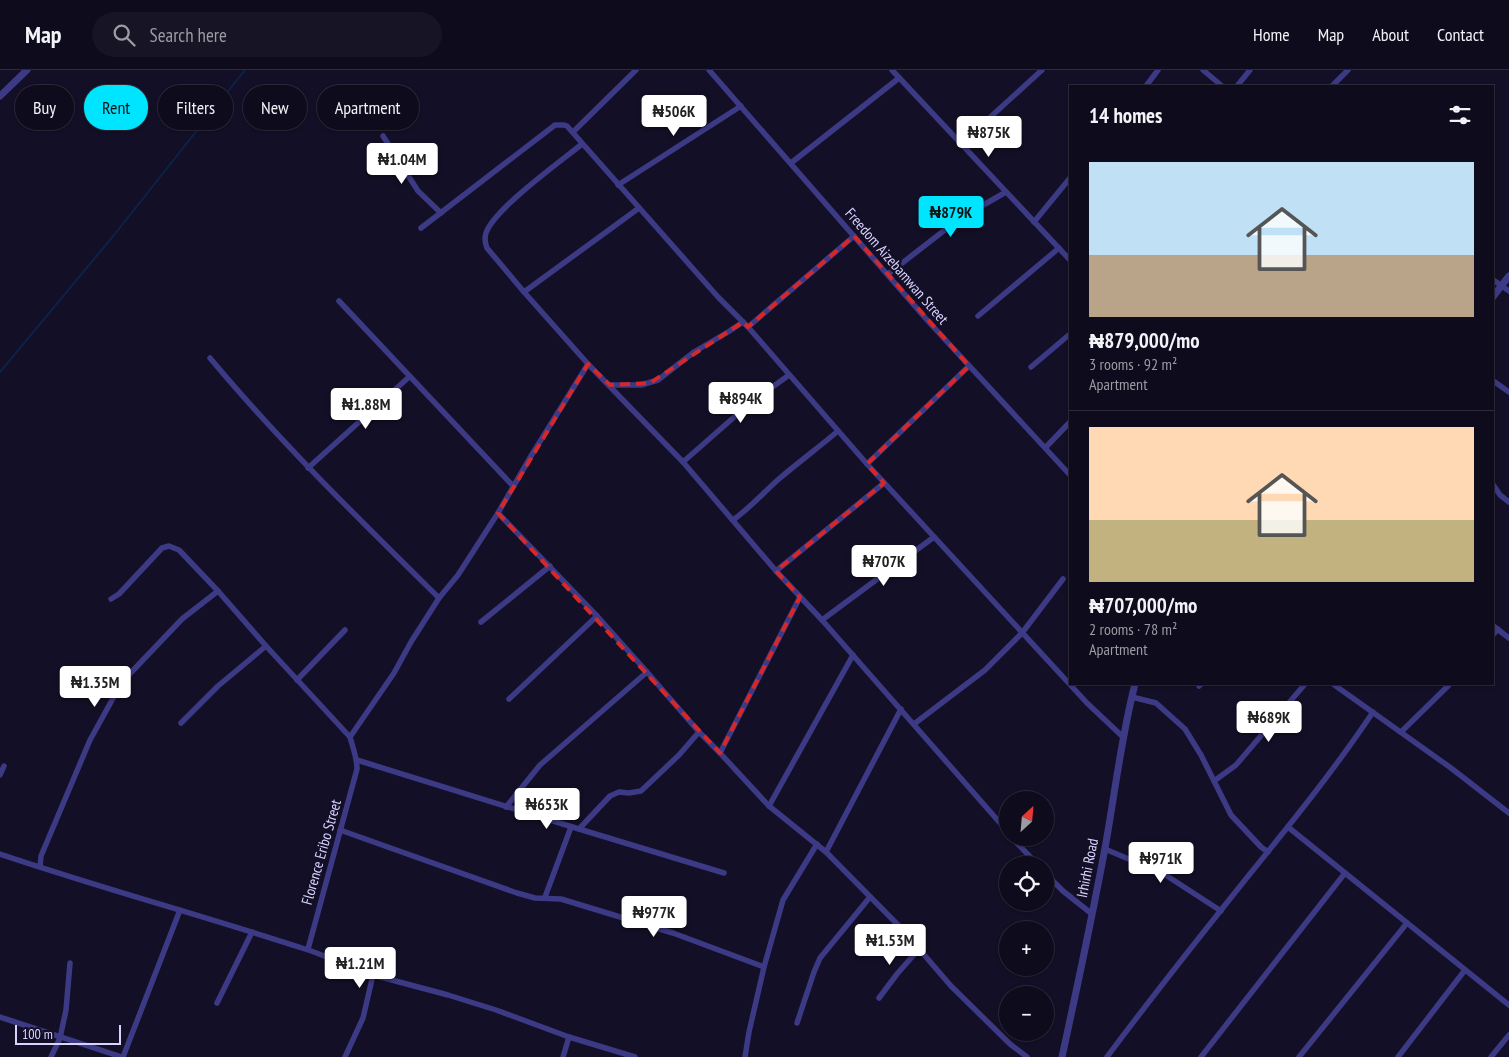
<!DOCTYPE html>
<html lang="en">
<head>
<meta charset="utf-8">
<style>
  :root { --surface:#0e0b1c; --page:#171425; --text:#f1f3f6; --muted:#9b9ba3; --line:#2e2b3b; --accent:#00e5ff }
  body { margin:0; font-family:"PT Sans Narrow",sans-serif; background:var(--page); color:var(--text); height:100vh; display:flex; flex-direction:column; font-size:19px; white-space:nowrap }
  * { box-sizing:border-box; margin:0 }
  p { font-size:16px; color:var(--muted) }
  .icon { flex:none; width:28px; height:28px; fill:none; stroke:currentColor; stroke-width:2; stroke-linecap:round; stroke-linejoin:round }
  .map { position:relative; flex:1; overflow:hidden }
  .drawer { position:absolute; left:1069px; top:15px; width:425px; height:600px; display:flex; flex-direction:column; background:var(--surface); border-radius:0px; box-shadow:0 1px 4px #0004,0 0 0 1px var(--line) }
  .drawer>* { flex:none }
  .top-card { position:absolute; left:15px; top:15px; width:475px; height:45px; display:flex; gap:10px }
  .needle { width:32px; rotate:26deg }
  .buttons { position:absolute; left:999px; top:721px; display:grid; gap:10px }
  .buttons a { display:grid; place-items:center; width:55px; height:55px; border-radius:50%; background:var(--surface); box-shadow:0 1px 4px #0004,0 0 0 1px var(--line); font-size:25px }
  .scale { position:absolute; left:15px; bottom:12px; width:106px; box-sizing:border-box; padding-left:5px; border:2px solid #d9d4ff; border-top:0; font-size:14px; line-height:18px; white-space:nowrap; color:#d9d4ff; -webkit-text-stroke:4px #130f26; paint-order:stroke }
  .price { position:absolute; translate:-50% -42px; padding:0 11px; border-radius:5px; background:#fff; color:#222; font-size:16px; line-height:32px; filter:drop-shadow(0 1px 2px #0008) }
  .price::after { content:''; position:absolute; left:50%; top:30px; width:15px; height:11px; margin-left:-8px; background:inherit; clip-path:polygon(0 0,100% 0,50% 100%) }
  .price.active { background:var(--accent); color:#111 }
  ul { padding:0; list-style:none }
  li { display:grid; align-content:center; gap:10px; height:265px; padding:0 20px }
  li+li { border-top:1px solid var(--line) }
  li span { display:grid; place-items:center; height:155px; border-radius:0px; color:#555 }
  li>.icon { margin-inline-start:auto }
  span .icon { width:90px; height:90px; fill:#fffc; stroke-width:1 }
  li b { font-size:21px }
  h2 { display:flex; justify-content:space-between; align-items:center; height:60px; padding:0 20px; font-size:21px }
  .pill { padding:0 18px; border-radius:22px; background:var(--surface); box-shadow:0 1px 4px #0004,0 0 0 1px var(--line); font-size:18px; line-height:45px }
  .pill.active { background:var(--accent); color:#111 }
  header { display:flex; align-items:center; gap:30px; box-sizing:border-box; height:70px; padding:0 25px; background:var(--surface); border-bottom:1px solid var(--line) }
  header strong { font-size:24px }
  nav { display:flex; gap:28px; margin-inline-start:auto; font-size:18px }
  .search { width:350px; height:45px; background:var(--page); display:flex; align-items:center; gap:12px; box-sizing:border-box; padding:0 18px; border-radius:28px; color:var(--muted); font-size:19px }
  .map>svg:first-child { display:block }
  .lines { fill:none; stroke-linecap:round; stroke-linejoin:round }
  .stream { stroke:#0c2248; stroke-width:2 }
  .minor { stroke:#3d3a85; stroke-width:5.5 }
  .tertiary { stroke:#3d3a85; stroke-width:7 }
  .marked { fill:none; stroke:#d62828; stroke-width:4; stroke-dasharray:10 6; stroke-linejoin:round }
  .labels { text-anchor:middle; dominant-baseline:central; stroke-width:5; stroke-linejoin:round; paint-order:stroke }
  .street-label { font-size:15px; fill:#d9d4ff; stroke:#130f26 }
</style>
</head>
<body>
<header>
<strong>Map</strong>
<div class="search"><svg class="icon" aria-label="search" viewBox="0 0 24 24"><circle cx="10" cy="10" r="6"/><path d="M15 15l6 6"/></svg>Search here</div>
<nav><a>Home</a><a>Map</a><a>About</a><a>Contact</a></nav>
</header>
<div class="map">
<svg width="1509" height="987" viewBox="0 0 1509 987">
  <rect width="100%" height="100%" fill="#130f26"/>
  <g class="lines">
    <!-- stream -->
    <path class="stream" d="M0 302 114 165 245 0"/>
    <!-- minor -->
    <g class="minor">
      <path d="M709 0 927 250 1070 405"/>
      <path d="M892 0 1070 190"/>
      <path d="M1203 0 1222 16"/>
      <path d="M1146 16 1158 0"/>
      <path d="M1237 16 1250 0"/>
      <path d="M1332 16 1348 0"/>
      <path d="M573 62 636 0"/>
      <path d="M383 66 418 121 441 143"/>
      <path d="M962 73 1042 0"/>
      <path d="M582 74C560 92 494 139 486 163 484 169 485 173 487 178L524 222 588 294 683 392 776 501 822 550 1008 762"/>
      <path d="M791 93 899 8"/>
      <path d="M618 115 741 36"/>
      <path d="M1034 152 1070 108"/>
      <path d="M421 158 555 55H564L567 56 718 227 748 257 867 394 1087 633 1123 667"/>
      <path d="M888 204 959 149 1006 122"/>
      <path d="M1492 209 1509 221"/>
      <path d="M524 222 639 138"/>
      <path d="M339 231 513 416"/>
      <path d="M978 246 1059 178"/>
      <path d="M748 257 854 166"/>
      <path d="M210 288C281 373 360 450 439 528"/>
      <path d="M1031 297 1070 264"/>
      <path d="M1492 310 1509 322"/>
      <path d="M610 315H641L658 310 694 282 728 262 743 252"/>
      <path d="M1046 377 1070 352"/>
      <path d="M683 392 749 334 789 305"/>
      <path d="M867 394 969 296"/>
      <path d="M308 398 409 307"/>
      <path d="M1492 413 1500 425 1509 432"/>
      <path d="M498 443 597 546 647 602 699 662 720 683 769 736 826 782 901 858 951 916 1010 974 1027 987"/>
      <path d="M733 450C750 438 764 422 780 408 799 392 819 377 838 361"/>
      <path d="M776 501 884 413"/>
      <path d="M111 529 119 524 162 478 169 476 179 480 218 521 266 576 350 667"/>
      <path d="M822 550 934 467"/>
      <path d="M481 552 550 496"/>
      <path d="M1492 555 1509 568"/>
      <path d="M1492 566 1498 559"/>
      <path d="M297 610 345 560"/>
      <path d="M1333 614 1451 698 1509 743"/>
      <path d="M1199 616 1201 614"/>
      <path d="M1132 627 1156 633 1185 659 1201 685 1231 745 1261 777 1268 782"/>
      <path d="M509 629 597 546"/>
      <path d="M181 653 218 616 266 576"/>
      <path d="M914 654 985 600 1022 563 1063 509"/>
      <path d="M1401 662 1450 614"/>
      <path d="M720 683 800 527"/>
      <path d="M357 690 579 759 610 726 619 722 629 723 641 721 679 685 699 662"/>
      <path d="M0 705 4 696"/>
      <path d="M1214 711 1236 695 1305 614"/>
      <path d="M769 736 853 585"/>
      <path d="M506 737 540 695 647 602"/>
      <path d="M1288 757 1509 935"/>
      <path d="M579 759 724 803"/>
      <path d="M340 760 517 823 535 828 561 829 673 863 764 897"/>
      <path d="M1012 768 1038 795"/>
      <path d="M1105 779 1164 804 1221 841"/>
      <path d="M826 782 901 639"/>
      <path d="M0 784C101 818 204 846 305 879 328 886 349 898 373 905L363 948 345 987"/>
      <path d="M40 797 41 786 90 670 122 612 182 549 218 521"/>
      <path d="M1045 803 1063 821 1092 844"/>
      <path d="M545 827 571 757"/>
      <path d="M308 879 357 699C357 688 353 678 350 667L394 603 411 572 439 528 458 505 498 443 531 386 588 294"/>
      <path d="M373 905 448 925 496 940 569 967 635 987"/>
      <path d="M879 928 897 904 919 879"/>
      <path d="M217 933 252 862"/>
      <path d="M0 947 122 987"/>
      <path d="M797 953 814 902 820 888 870 827"/>
      <path d="M51 987 60 968 66 940 70 893"/>
      <path d="M123 987 180 840"/>
      <path d="M563 987 569 967"/>
      <path d="M745 987 749 962 764 897 783 830 817 774"/>
      <path d="M1107 987C1153 925 1201 865 1249 805 1292 752 1335 699 1373 642"/>
      <path d="M1201 987 1345 803"/>
      <path d="M1299 987 1407 853"/>
      <path d="M1398 987 1465 900"/>
      <path d="M1491 987 1509 965"/>
    </g>
    <!-- tertiary -->
    <g class="tertiary">
      <path d="M0 26 27 0"/>
      <path d="M1492 228 1509 206"/>
      <path d="M1062 987C1077 918 1092 848 1105 778 1115 723 1121 668 1135 614"/>
    </g>
  </g>
  <!-- marked area -->
  <path class="marked" d="M854 166 969 296 867 394 884 413 776 501 800 527 720 683 498 443 588 294 610 315 650 313 743 252 748 257Z"/>
  <g class="labels">
    <!-- street labels -->
    <g class="street-label">
      <text transform="translate(897 196) rotate(49)">Freedom Aizebamwan Street</text>
      <text transform="translate(321 782) rotate(-74)">Florence Eribo Street</text>
      <text transform="translate(1087 798) rotate(-79)">Irhirhi Road</text>
    </g>
  </g>
</svg>
<div class="buttons">
<a><svg class="needle" viewBox="-14 -14 28 28"><path d="M0-13l5 13h-10z" fill="#e53935"/><path d="M0 13l5-13h-10z" fill="#9b9ba3"/></svg></a>
<a><svg class="icon" aria-label="locate" viewBox="0 0 24 24"><circle cx="12" cy="12" r="6"/><path d="M12 2v4M12 18v4M2 12h4M18 12h4"/></svg></a>
<a>+</a>
<a>−</a>
</div>
<div class="scale">100 m</div>
<b class="price" style="left:674px;top:67px">₦506K</b>
<b class="price" style="left:989px;top:88px">₦875K</b>
<b class="price" style="left:402px;top:115px">₦1.04M</b>
<b class="price active" style="left:951px;top:168px">₦879K</b>
<b class="price" style="left:741px;top:354px">₦894K</b>
<b class="price" style="left:366px;top:360px">₦1.88M</b>
<b class="price" style="left:884px;top:517px">₦707K</b>
<b class="price" style="left:95px;top:638px">₦1.35M</b>
<b class="price" style="left:1269px;top:673px">₦689K</b>
<b class="price" style="left:547px;top:760px">₦653K</b>
<b class="price" style="left:1161px;top:814px">₦971K</b>
<b class="price" style="left:654px;top:868px">₦977K</b>
<b class="price" style="left:890px;top:896px">₦1.53M</b>
<b class="price" style="left:360px;top:919px">₦1.21M</b>
<div class="top-card">
<a class="pill">Buy</a>
<a class="pill active">Rent</a>
<a class="pill">Filters</a>
<a class="pill">New</a>
<a class="pill">Apartment</a>
</div>
<section class="drawer">
<h2>14 homes<svg class="icon" aria-label="filters" viewBox="0 0 24 24"><path d="M4 7h16M4 17h16"/><circle cx="9" cy="7" r="2"/><circle cx="15" cy="17" r="2"/></svg></h2>
<ul>
<li><span style="background:linear-gradient(#bfe0f5 60%,#b9a48a 0)"><svg class="icon" aria-label="home" viewBox="0 0 24 24"><path d="M3 11l9-7 9 7M6 9v11h12V9"/></svg></span><div><b>₦879,000/mo</b><p>3 rooms · 92 m²</p><p>Apartment</p></div></li>
<li><span style="background:linear-gradient(#ffd9b3 60%,#c2b280 0)"><svg class="icon" aria-label="home" viewBox="0 0 24 24"><path d="M3 11l9-7 9 7M6 9v11h12V9"/></svg></span><div><b>₦707,000/mo</b><p>2 rooms · 78 m²</p><p>Apartment</p></div></li>
</ul>
</section>
</div>
</body>
</html>
